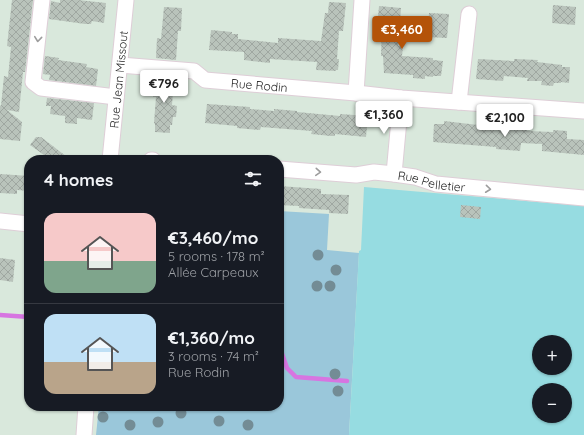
<!DOCTYPE html>
<html lang="en">
<head>
<meta charset="utf-8">
<style>
  :root { --surface:#171b24; --page:#242831; --text:#f1f3f6; --muted:#9ea1a6; --line:#363941; --accent:#b45309 }
  body { margin:0; font-family:Quicksand,sans-serif; background:var(--page); color:var(--text); height:100vh; display:flex; flex-direction:column; font-size:15px; white-space:nowrap }
  * { box-sizing:border-box; margin:0 }
  p { font-size:13px; color:var(--muted) }
  .icon { flex:none; width:22px; height:22px; fill:none; stroke:currentColor; stroke-width:2; stroke-linecap:round; stroke-linejoin:round }
  .map { position:relative; flex:1; overflow:hidden }
  .panel { position:absolute; left:24px; top:155px; width:260px; height:256px; display:flex; flex-direction:column; background:var(--surface); border-radius:16px; box-shadow:0 1px 3px #0004 }
  .panel>* { flex:none }
  .tools { position:absolute; left:532px; top:335px; display:grid; gap:8px }
  .tools a { display:grid; place-items:center; width:40px; height:40px; border-radius:50%; background:var(--surface); box-shadow:0 1px 3px #0004; font-size:20px }
  .price { position:absolute; translate:-50% -34px; padding:0 9px; border-radius:4px; background:#fff; color:#222; font-size:13px; line-height:26px; filter:drop-shadow(0 1px 2px #0008) }
  .price::after { content:''; position:absolute; left:50%; top:24px; width:12px; height:9px; margin-left:-6px; background:inherit; clip-path:polygon(0 0,100% 0,50% 100%) }
  .price.current { background:var(--accent); color:#fff }
  ul { padding:0; list-style:none }
  li { display:flex; align-items:center; gap:12px; height:100px; padding:0 20px }
  li+li { border-top:1px solid var(--line) }
  li span { display:grid; place-items:center; flex:none; width:112px; height:80px; border-radius:12px; color:#555 }
  li>.icon { margin-inline-start:auto }
  span .icon { width:48px; height:48px; fill:#fffc; stroke-width:1 }
  li b { font-size:17px }
  h2 { display:flex; justify-content:space-between; align-items:center; height:48px; padding:0 20px; font-size:17px }
  .map>svg:first-child { display:block }
  .park { fill:#9ac7da }
  .pitch { fill:#96dce1; fill-rule:evenodd }
  .lines { fill:none; stroke-linecap:round; stroke-linejoin:round }
  .stream { stroke:#d775e1; stroke-width:4.5 }
  .building { fill:url(#building-cross-hatch) }
  .minor-casing { stroke:#deced7; stroke-width:17 }
  .minor { stroke:#fff; stroke-width:15 }
  .tree { fill:#738c95 }
  .oneway { stroke:#9d9d9d }
  .labels { text-anchor:middle; dominant-baseline:central; stroke-width:4; stroke-linejoin:round; paint-order:stroke }
  .street-label { font-size:12px; fill:#262626; stroke:#fff }
</style>
</head>
<body>
<div class="map">
<svg width="584" height="435" viewBox="0 0 584 435">
  <defs>
    <pattern id="building-cross-hatch" width="8" height="8" patternUnits="userSpaceOnUse"><rect width="8" height="8" fill="#b9c3bb"/><path d="M0 0l8 8M0 8l8-8" fill="none" stroke="#9fa7a1"/></pattern>
  </defs>
  <rect width="100%" height="100%" fill="#d9e8dc"/>
  <!-- park -->
  <path class="park" d="M279 211 329 214 327 250 359 253 349 435H96L99 406H279Z"/>
  <!-- pitch -->
  <path class="pitch" d="M364 187 584 206V435H349L359 251 361 250ZM539 342H565V368H539ZM539 390H565V416H539Z"/>
  <g class="lines">
    <!-- stream -->
    <g class="stream">
      <path d="M0 315 29 317"/>
      <path d="M279 345 287 368 296 377 347 381"/>
    </g>
  </g>
  <!-- building -->
  <g class="building">
    <path d="M12 0H33L25 72H23L19 112 7 110 22 122 20 141 0 139V105L1 106 4 76 8 77 11 47 7 46Z"/>
    <path d="M60 0H78L106 3 104 23 92 21 91 24H85L49 19 51 1 60 3Z"/>
    <path d="M329 2 346 3 343 31H339L337 59H339L338 70H336V71L316 70 317 62 270 59V63L244 60V52L209 50 211 30 232 32V34H238V39L278 43V38L321 41 325 13H328Z"/>
    <path d="M553 5 576 7 575 25 552 23Z"/>
    <path d="M379 6 401 8 398 46H403L402 56 433 58V60L443 61 441 76H433V77L425 76V79L413 78V75L384 73 383 56H381L382 26H380L381 18 378 17Z"/>
    <path d="M164 7 182 8 181 31H178L176 60 156 58 157 38 161 39Z"/>
    <path d="M429 13 449 14 447 38 427 37Z"/>
    <path d="M45 56 59 58 58 60 87 64 86 67 98 69 96 86 49 80 50 75 43 74Z"/>
    <path d="M478 59 514 61V59L538 60 537 62 562 65V67H570L569 83 561 82V83H554L553 86 541 85 542 81H527L528 78 504 76 503 81 476 79Z"/>
    <path d="M154 77 174 78 172 105 177 106 176 117H173L172 125H170V133L155 132V124L154 123 156 97H153Z"/>
    <path d="M47 98 94 103 92 120 77 118V124L65 123V116L50 114 51 106H46Z"/>
    <path d="M207 104 250 107V109L274 111V109L297 111V112L340 116V114L368 116 366 137 335 134V136H331L311 134 312 131 261 127 260 130 237 128V126L205 123Z"/>
    <path d="M444 121 478 125V124L492 125 491 128 527 130V131L553 132V130L567 131V139L584 140V155L542 151V144L521 143 520 151 496 149V147L433 142 434 124H444Z"/>
    <path d="M36 137H41L71 160H51L30 145Z"/>
    <path d="M0 174 29 176V191L17 190V194L0 193Z"/>
    <path d="M279 186 321 189V194L349 195 348 214 329 213V210L299 208V206L279 205Z"/>
    <path d="M461 205 481 207 480 219 460 217Z"/>
    <path d="M0 258 15 260 13 282 0 280Z"/>
  </g>
  <g class="lines">
    <!-- minor casing -->
    <g class="minor-casing">
      <g id="minor">
        <path d="M42 0 33 82 41 88 116 97"/>
        <path id="s1" d="M120 65 194 71 205 80 356 93 401 98 584 111"/>
        <path d="M356 93 362 0"/>
        <path d="M459 102 469 14"/>
        <path id="s2" d="M110 160 126 0"/>
        <path d="M151 160H153"/>
        <path id="s3" d="M279 169 356 175 374 172 394 174 415 177 436 184 584 198"/>
        <path d="M394 174 401 98"/>
        <path d="M0 221 29 224"/>
        <path d="M84 435 86 406"/>
      </g>
    </g>
    <!-- minor -->
    <use href="#minor" class="minor"/>
  </g>
  <!-- trees -->
  <g class="tree">
    <circle cx="318" cy="255" r="5.5"/>
    <circle cx="336" cy="270" r="5.5"/>
    <circle cx="317" cy="286" r="5.5"/>
    <circle cx="330" cy="286" r="5.5"/>
    <circle cx="335" cy="374" r="5.5"/>
    <circle cx="338" cy="391" r="5.5"/>
    <circle cx="181" cy="413" r="5.5"/>
    <circle cx="103" cy="417" r="5.5"/>
    <circle cx="219" cy="421" r="5.5"/>
    <circle cx="158" cy="422" r="5.5"/>
    <circle cx="130" cy="425" r="5.5"/>
    <circle cx="248" cy="425" r="5.5"/>
  </g>
  <!-- one-way arrows -->
  <defs><path id="oneway-chevron" d="M-2-3.5L2.5 0L-2 3.5" fill="none" stroke-width="1.6" stroke-linecap="round" stroke-linejoin="round"/></defs>
  <g class="oneway">
    <use href="#oneway-chevron" transform="translate(38 39) rotate(96)"/>
    <use href="#oneway-chevron" transform="translate(318 172) rotate(4)"/>
    <use href="#oneway-chevron" transform="translate(488 189) rotate(6)"/>
  </g>
  <g class="labels">
    <!-- street labels -->
    <g class="street-label">
      <text stroke="none"><textPath href="#s2" startOffset="81">Rue Jean Missout</textPath></text>
      <text stroke="none"><textPath href="#s1" startOffset="143">Rue Rodin</textPath></text>
      <text stroke="none"><textPath href="#s3" startOffset="154">Rue Pelletier</textPath></text>
    </g>
  </g>
</svg>
<div class="tools">
<a>+</a>
<a>−</a>
</div>
<b class="price current" style="left:402px;top:50px">€3,460</b>
<b class="price" style="left:164px;top:104px">€796</b>
<b class="price" style="left:384px;top:135px">€1,360</b>
<b class="price" style="left:505px;top:138px">€2,100</b>
<section class="panel">
<h2>4 homes<svg class="icon" aria-label="filters" viewBox="0 0 24 24"><path d="M4 7h16M4 17h16"/><circle cx="9" cy="7" r="2"/><circle cx="15" cy="17" r="2"/></svg></h2>
<ul>
<li><span style="background:linear-gradient(#f6c9c9 60%,#7fa58c 0)"><svg class="icon" aria-label="home" viewBox="0 0 24 24"><path d="M3 11l9-7 9 7M6 9v11h12V9"/></svg></span><div><b>€3,460/mo</b><p>5 rooms · 178 m²</p><p>Allée Carpeaux</p></div></li>
<li><span style="background:linear-gradient(#bfe0f5 60%,#b9a48a 0)"><svg class="icon" aria-label="home" viewBox="0 0 24 24"><path d="M3 11l9-7 9 7M6 9v11h12V9"/></svg></span><div><b>€1,360/mo</b><p>3 rooms · 74 m²</p><p>Rue Rodin</p></div></li>
</ul>
</section>
</div>
</body>
</html>
